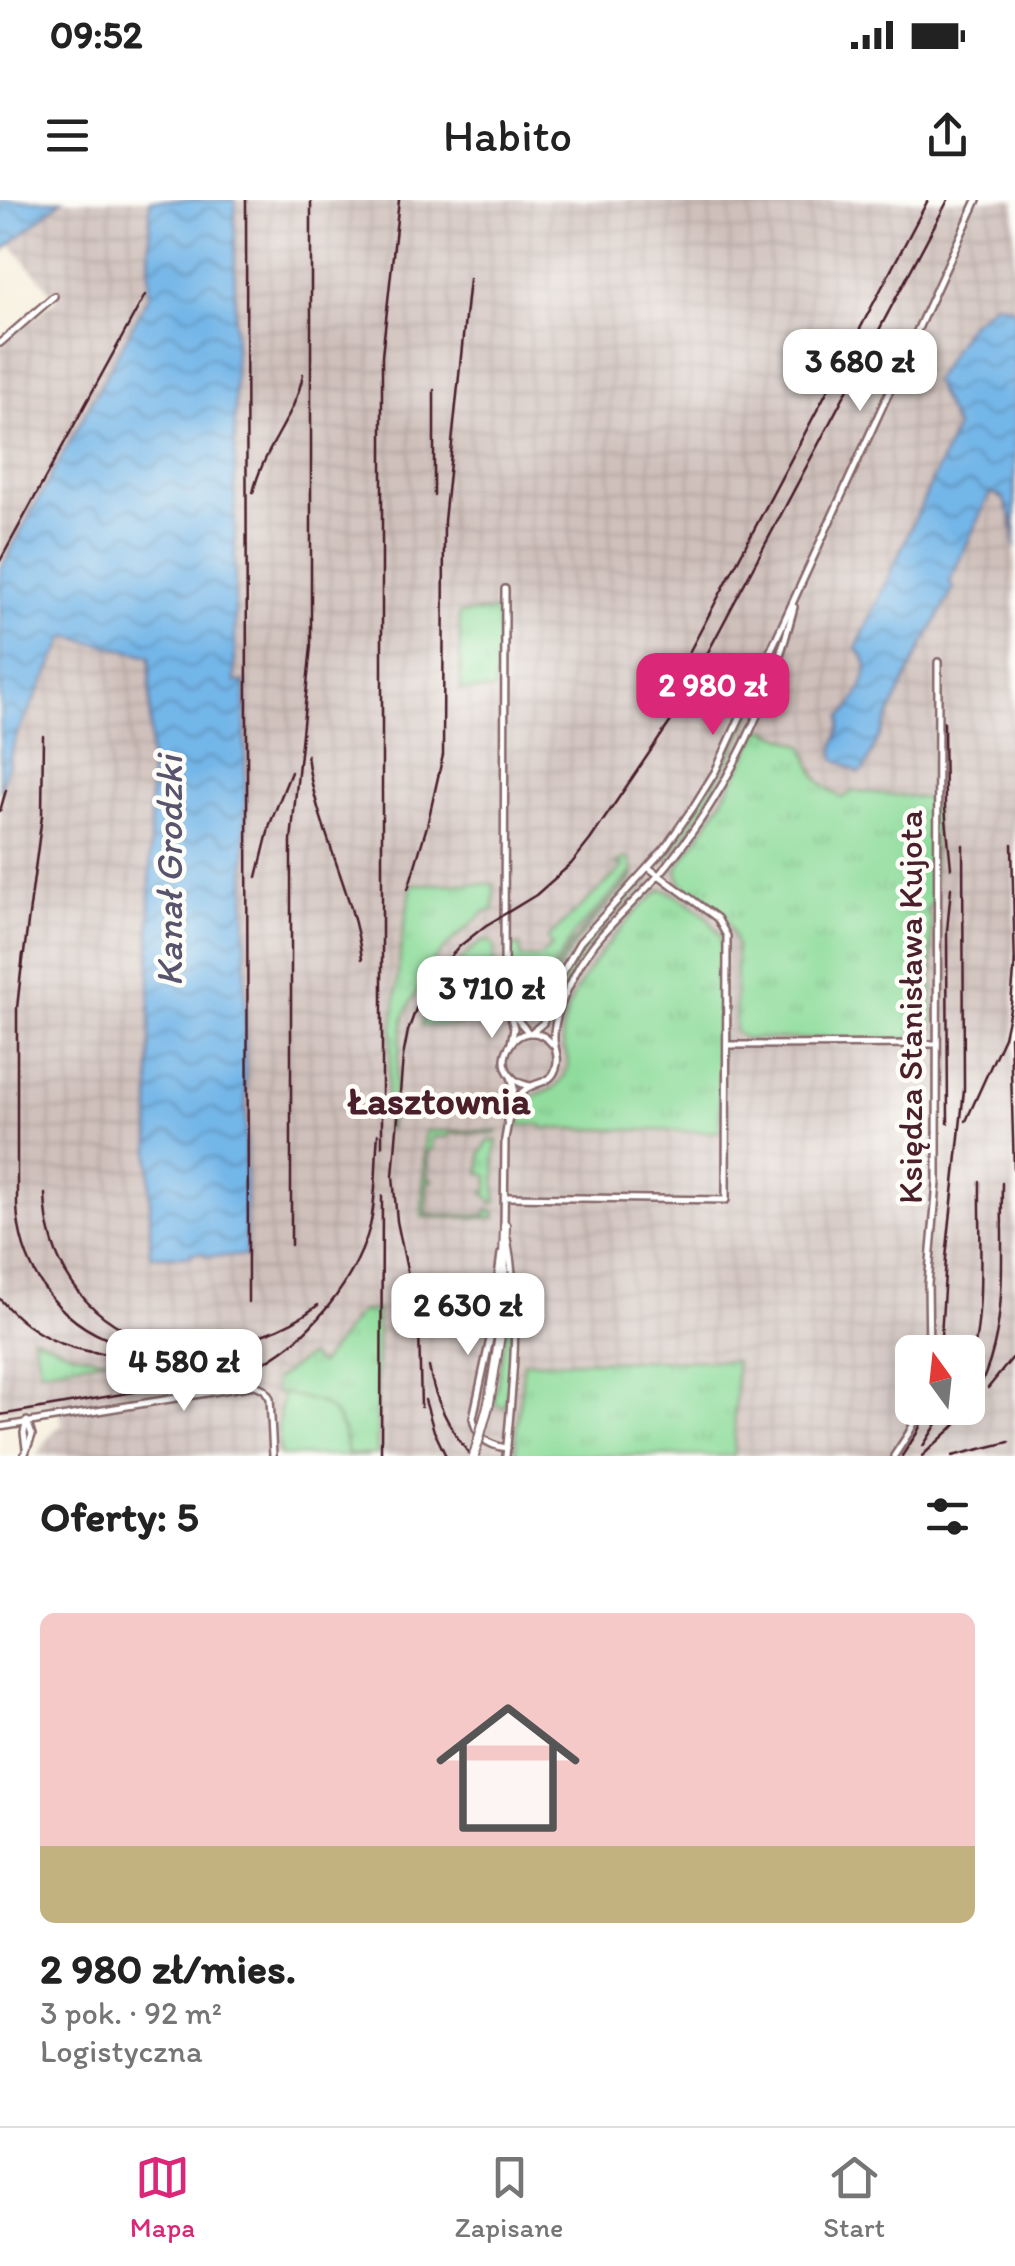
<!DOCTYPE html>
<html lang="pl">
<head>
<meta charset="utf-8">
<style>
  :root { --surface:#fff; --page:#f2f2f2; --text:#222; --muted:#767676; --line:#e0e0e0; --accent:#db2777 }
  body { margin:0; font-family:Itim,sans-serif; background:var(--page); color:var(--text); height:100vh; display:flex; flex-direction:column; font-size:38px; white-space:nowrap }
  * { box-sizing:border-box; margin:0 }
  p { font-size:32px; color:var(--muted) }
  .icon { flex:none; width:55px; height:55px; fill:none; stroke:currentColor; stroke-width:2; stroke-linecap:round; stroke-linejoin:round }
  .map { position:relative; height:1256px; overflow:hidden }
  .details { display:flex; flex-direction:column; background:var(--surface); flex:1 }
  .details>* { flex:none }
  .needle { width:65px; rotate:345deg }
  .fabs { position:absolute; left:895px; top:1135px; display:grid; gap:20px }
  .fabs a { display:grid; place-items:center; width:90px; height:90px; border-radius:15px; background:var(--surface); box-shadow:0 5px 25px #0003; font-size:50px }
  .price { position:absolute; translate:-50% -85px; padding:0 22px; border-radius:20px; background:#fff; color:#222; font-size:32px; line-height:65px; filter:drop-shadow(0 2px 5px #0008) }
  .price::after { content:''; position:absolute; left:50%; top:60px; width:30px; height:22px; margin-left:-15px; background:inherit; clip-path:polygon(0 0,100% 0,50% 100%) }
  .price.selected { background:var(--accent); color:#fff }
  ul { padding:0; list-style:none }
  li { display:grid; align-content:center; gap:20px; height:530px; padding:0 40px }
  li+li { border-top:2px solid var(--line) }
  li span { display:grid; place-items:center; height:310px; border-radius:15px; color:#555 }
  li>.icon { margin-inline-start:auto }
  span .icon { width:180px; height:180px; fill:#fffc; stroke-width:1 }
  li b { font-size:42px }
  h2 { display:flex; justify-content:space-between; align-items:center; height:120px; padding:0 40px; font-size:42px }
  .status { display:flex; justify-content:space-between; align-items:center; height:70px; padding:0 50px; background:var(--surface); direction:ltr }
  .status svg { height:28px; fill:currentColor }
  header { display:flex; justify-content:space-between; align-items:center; height:130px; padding:0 40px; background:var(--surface); font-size:45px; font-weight:600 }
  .tab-bar { display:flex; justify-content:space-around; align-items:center; height:140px; border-top:2px solid var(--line); background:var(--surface); font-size:28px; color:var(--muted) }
  .tab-bar a { display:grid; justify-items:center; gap:5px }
  .tab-bar .selected { color:var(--accent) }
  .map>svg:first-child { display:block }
  .industrial { fill:url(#industrial-grid); fill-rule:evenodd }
  .grass { fill:url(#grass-tufts); stroke:#6b7d62; stroke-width:2.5 }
  .garden { fill:#8cdb9a; stroke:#6b7d62; stroke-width:2.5 }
  .water { fill:url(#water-waves); stroke:#5e6a8a; stroke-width:2.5 }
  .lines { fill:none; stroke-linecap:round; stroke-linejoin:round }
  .street-casing { stroke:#866869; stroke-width:10 }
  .primary-casing { stroke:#866869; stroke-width:12 }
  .street { stroke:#fff; stroke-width:5 }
  .primary { stroke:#fff; stroke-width:8 }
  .rail { stroke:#4a1f2b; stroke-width:2.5 }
  .primary-bridge-casing { stroke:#866869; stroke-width:12; stroke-linecap:butt }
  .primary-bridge { stroke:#fff; stroke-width:8 }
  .labels { text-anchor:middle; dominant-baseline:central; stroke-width:9; stroke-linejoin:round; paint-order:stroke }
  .street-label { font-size:35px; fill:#4a1f2b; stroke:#fdfcf7 }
  .water-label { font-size:38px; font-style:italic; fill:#58546d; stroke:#fdfcf7 }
  .neighbourhood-label { font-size:38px; font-weight:bold; fill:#4a1f2b; stroke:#fdfcf7 }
</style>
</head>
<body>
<div class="status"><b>09:52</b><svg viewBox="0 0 49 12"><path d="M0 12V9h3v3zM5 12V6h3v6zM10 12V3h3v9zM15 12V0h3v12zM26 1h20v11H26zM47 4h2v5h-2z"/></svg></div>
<header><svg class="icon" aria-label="menu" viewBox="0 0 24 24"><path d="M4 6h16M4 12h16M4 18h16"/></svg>Habito<svg class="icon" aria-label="share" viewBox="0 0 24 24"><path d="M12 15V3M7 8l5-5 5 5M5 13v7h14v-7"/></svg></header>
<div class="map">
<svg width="1015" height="1256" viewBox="0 0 1015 1256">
  <defs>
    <pattern id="industrial-grid" width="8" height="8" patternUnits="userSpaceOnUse" patternTransform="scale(2.5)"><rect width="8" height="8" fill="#cfc0bb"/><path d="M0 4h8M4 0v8" fill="none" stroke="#b3a5a1"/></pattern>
    <pattern id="grass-tufts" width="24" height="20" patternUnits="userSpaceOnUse" patternTransform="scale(2.5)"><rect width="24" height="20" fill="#8cdb9a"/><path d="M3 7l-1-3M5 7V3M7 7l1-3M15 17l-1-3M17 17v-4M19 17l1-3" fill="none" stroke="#7abc85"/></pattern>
    <pattern id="water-waves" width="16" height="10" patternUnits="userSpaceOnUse" patternTransform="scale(2.5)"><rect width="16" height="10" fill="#73b6e8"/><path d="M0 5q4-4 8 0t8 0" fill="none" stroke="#6093bc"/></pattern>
  </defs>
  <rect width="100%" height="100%" fill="#fdfcf7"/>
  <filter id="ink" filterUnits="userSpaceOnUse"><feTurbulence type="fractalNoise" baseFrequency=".01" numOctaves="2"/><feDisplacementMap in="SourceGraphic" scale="20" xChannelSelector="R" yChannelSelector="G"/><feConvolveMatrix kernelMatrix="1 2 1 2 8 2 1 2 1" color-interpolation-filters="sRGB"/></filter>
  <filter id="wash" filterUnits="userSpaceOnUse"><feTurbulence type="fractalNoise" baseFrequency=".0048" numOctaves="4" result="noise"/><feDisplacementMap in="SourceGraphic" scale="40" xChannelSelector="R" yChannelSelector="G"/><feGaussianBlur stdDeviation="2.25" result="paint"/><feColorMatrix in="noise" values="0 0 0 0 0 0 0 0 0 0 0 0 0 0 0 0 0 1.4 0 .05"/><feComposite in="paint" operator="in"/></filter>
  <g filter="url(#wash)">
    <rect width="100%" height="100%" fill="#f6efdd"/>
    <!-- industrial -->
    <g class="industrial">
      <path d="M62 0H150V96L0 370V144L57 99 11 45Z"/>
      <path d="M235 0H1015V108L995 103 968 125 933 181 957 228 856 448 866 461V473L852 507 841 522 840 532 916 458 953 390 950 381 990 293 1003 298 1012 319 1015 348V1256H36L54 1231 62 1225 59 1204 0 1211V592L17 534 67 435 150 456V1055L190 1056 191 1053H205V1056L246 1055 244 482H235ZM912 1152H968V1208H912Z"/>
    </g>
    <!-- grass -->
    <g class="grass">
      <path d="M498 411V466L494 490 461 491 459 414Z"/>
      <path d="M748 512 752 514 709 599 670 656 660 664 715 579Z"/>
      <path d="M761 528 804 546C813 574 816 583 842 598L854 591 924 598 934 605 933 703 927 708 926 712 931 718 933 826H912L911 839H745L735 832 736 747C734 735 731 725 723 715 710 698 677 692 677 668 710 623 737 578 761 528Z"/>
      <path d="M625 658 631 661 633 671 574 734 554 767 537 811 530 817 521 818C510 798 510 776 510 754L512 748 520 745 521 758 540 757 552 746 547 739 621 669 623 665H614Z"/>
      <path d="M635 673 632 680C592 722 561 751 544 808L541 807C560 744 594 720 635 673Z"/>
      <path d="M648 678 645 685C605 725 574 755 556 811L552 810C566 756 603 721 640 682Z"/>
      <path d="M412 684H494V710L485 712 451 742 435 760 413 798 404 817 389 929H386L387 891 401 744Z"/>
      <path d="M662 689C686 699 710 715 721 738L720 932 543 928 542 925H518L528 898C540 893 554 892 562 880 575 860 562 852 562 835 563 790 628 715 662 689Z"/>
      <path d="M488 741 494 745 495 813 482 814 464 825 421 826C431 791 454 764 481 742Z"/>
      <path d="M425 931H498L496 934 452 933 447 937H432V950L427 951V978L432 980 427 982 426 1015H486L487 1010 496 1012V1018L422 1017Z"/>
      <path d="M497 940 495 953 496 1002 493 1003 483 992 488 991V976L480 973 481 953 488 942Z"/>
      <path d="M509 1073C515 1117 512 1163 505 1207L494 1204 507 1124Z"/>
      <path d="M377 1110V1255L348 1254 343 1229 322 1203 275 1193V1180L308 1156 320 1164 360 1112Z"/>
      <path d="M33 1136 73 1153 107 1159 40 1170Z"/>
      <path d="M651 1160 736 1161 734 1256H516V1233L524 1162Z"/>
    </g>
    <!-- garden -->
    <path class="garden" d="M282 1193C330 1204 338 1204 348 1254L369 1256H280L278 1231Z"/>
    <!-- water -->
    <g class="water">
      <path d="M0 0H62L0 53Z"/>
      <path d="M150 0H235V482H245L246 1056H205L204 1053H191V1056H150V456L67 436 17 534 0 592V370L149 96Z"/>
      <path d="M995 103 1015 108V348L1012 319 1003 298 990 293 950 381 953 390 916 458 864 570 859 573 835 559C830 542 844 532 841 517 852 510 870 477 866 463 865 457 861 453 856 449L956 228 933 181 968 125Z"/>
    </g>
  </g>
  <g filter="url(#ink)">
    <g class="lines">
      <!-- street casing -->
      <g class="street-casing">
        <g id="street">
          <path d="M0 143 54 96"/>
          <path d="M505 389 504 794 514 828 511 843"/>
          <path d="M506 785 517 819 528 832"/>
          <path d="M531 833 543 823 559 778 580 742 665 648 694 606 715 572 977 0"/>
          <path d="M728 845 937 844"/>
          <path d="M530 886C477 875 520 804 554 846"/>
          <path d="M507 921C511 910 516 896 526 889 538 881 551 884 556 868 560 857 554 849 554 839 553 818 566 792 575 774 597 730 638 702 668 664 728 590 771 499 794 407"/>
          <path d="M505 997 726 1000 727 736 717 718 649 668"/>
          <path d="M504 1028 505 939 514 888 511 876"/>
          <path d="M501 1054 490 1139 473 1218C476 1237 489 1246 507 1248"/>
          <path d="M929 1152 928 1084 937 983 938 462"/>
          <path d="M0 1227 255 1185 264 1189 270 1198 273 1256"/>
          <path d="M26 1248 24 1233 26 1224"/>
          <path d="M24 1256 32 1235 27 1221"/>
          <path d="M506 1256C513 1180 521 1114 507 1038"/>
          <path d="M894 1256 909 1233 922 1208"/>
        </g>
      </g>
      <!-- primary casing -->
      <g class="primary-casing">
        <path id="primary" d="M489 1203 502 1123 505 1025"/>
      </g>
      <!-- street -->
      <use href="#street" class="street"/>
      <!-- primary -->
      <use href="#primary" class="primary"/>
      <!-- rail -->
      <g class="rail">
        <path d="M246 0 248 1102"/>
        <path d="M434 190V295"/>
        <path d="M253 293C263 248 295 219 303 174"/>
        <path d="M0 361 145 95"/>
        <path d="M659 519 683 464 928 0"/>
        <path d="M944 522 945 608 951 668"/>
        <path d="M307 555C315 625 353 689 362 759"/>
        <path d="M0 611 6 590"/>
        <path d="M1012 644 1015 771"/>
        <path d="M257 677 270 624 291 572"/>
        <path d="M408 689 427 626 443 555 444 321 469 79"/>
        <path d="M23 754 17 808V1006C20 1073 64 1132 131 1146 153 1151 177 1150 200 1147"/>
        <path d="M22 768 42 616 43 536"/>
        <path d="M1010 836 1014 971"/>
        <path d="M966 921 1004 837 1011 804 1015 760"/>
        <path d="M948 923 947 731 951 688"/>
        <path d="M382 946V156L399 0"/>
        <path d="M45 994C47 1061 82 1117 146 1139"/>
        <path d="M291 1045V641L311 446V0"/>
        <path d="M0 1099C34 1140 81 1157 133 1154"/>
        <path d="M188 1149C238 1141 277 1138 318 1105"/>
        <path d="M940 1152 946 1058 964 890 963 645"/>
        <path d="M429 1167C435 1201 449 1229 471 1256"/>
        <path d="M968 1174C986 1119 979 1041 980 982"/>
        <path d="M988 1188 1013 1157"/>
        <path d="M425 1200 434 1231 446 1256"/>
        <path d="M421 1207 419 1129 397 1021 393 976 403 857 408 831 417 806 438 770 460 746 485 726 536 695 571 664 590 640 673 518 948 0"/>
        <path d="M0 1215 233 1175C295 1158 354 1088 370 1026 377 996 375 965 378 934"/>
        <path d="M952 1229C1014 1159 1000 1070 1002 983"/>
        <path d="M923 1246 947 1208"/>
        <path d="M381 1256 382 996"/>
        <path d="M902 1256 917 1233 928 1208"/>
        <path d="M922 1256 962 1219"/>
        <path d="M952 1256 1009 1242"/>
      </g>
      <!-- primary-bridge casing -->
      <g class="primary-bridge-casing">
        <path id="primary-bridge" d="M474 1256 489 1203"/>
      </g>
      <!-- primary-bridge -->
      <use href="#primary-bridge" class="primary-bridge"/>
    </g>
  </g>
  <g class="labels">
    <!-- street labels -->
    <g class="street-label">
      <text transform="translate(910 807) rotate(-90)">Księdza Stanisława Kujota</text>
    </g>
    <!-- water labels -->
    <g class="water-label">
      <text transform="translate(169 671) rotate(-90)">Kanał Grodzki</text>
    </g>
    <!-- neighbourhood labels -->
    <g class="neighbourhood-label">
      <text x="439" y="901">Łasztownia</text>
    </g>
  </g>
</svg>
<div class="fabs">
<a><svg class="needle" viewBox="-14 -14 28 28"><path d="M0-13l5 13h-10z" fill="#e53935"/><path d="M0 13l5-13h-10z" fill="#767676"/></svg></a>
</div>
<b class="price" style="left:860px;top:214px">3 680 zł</b>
<b class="price selected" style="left:713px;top:538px">2 980 zł</b>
<b class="price" style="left:492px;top:841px">3 710 zł</b>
<b class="price" style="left:468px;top:1158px">2 630 zł</b>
<b class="price" style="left:184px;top:1214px">4 580 zł</b>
</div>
<section class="details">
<h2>Oferty: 5<svg class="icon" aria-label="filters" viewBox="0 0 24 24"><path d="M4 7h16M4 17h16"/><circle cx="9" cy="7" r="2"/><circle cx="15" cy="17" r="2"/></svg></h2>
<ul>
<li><span style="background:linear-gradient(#f6c9c9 75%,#c2b280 0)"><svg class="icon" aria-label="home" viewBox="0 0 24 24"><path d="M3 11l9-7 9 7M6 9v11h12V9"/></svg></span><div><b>2 980 zł/mies.</b><p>3 pok. · 92 m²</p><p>Logistyczna</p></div></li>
</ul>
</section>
<nav class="tab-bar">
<a class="selected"><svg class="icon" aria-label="map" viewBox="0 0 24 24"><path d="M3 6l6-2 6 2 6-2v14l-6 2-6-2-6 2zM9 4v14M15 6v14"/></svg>Mapa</a>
<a><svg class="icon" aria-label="saved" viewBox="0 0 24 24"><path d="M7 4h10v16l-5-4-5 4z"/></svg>Zapisane</a>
<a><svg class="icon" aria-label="home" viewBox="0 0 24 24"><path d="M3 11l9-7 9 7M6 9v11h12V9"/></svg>Start</a>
</nav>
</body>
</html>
